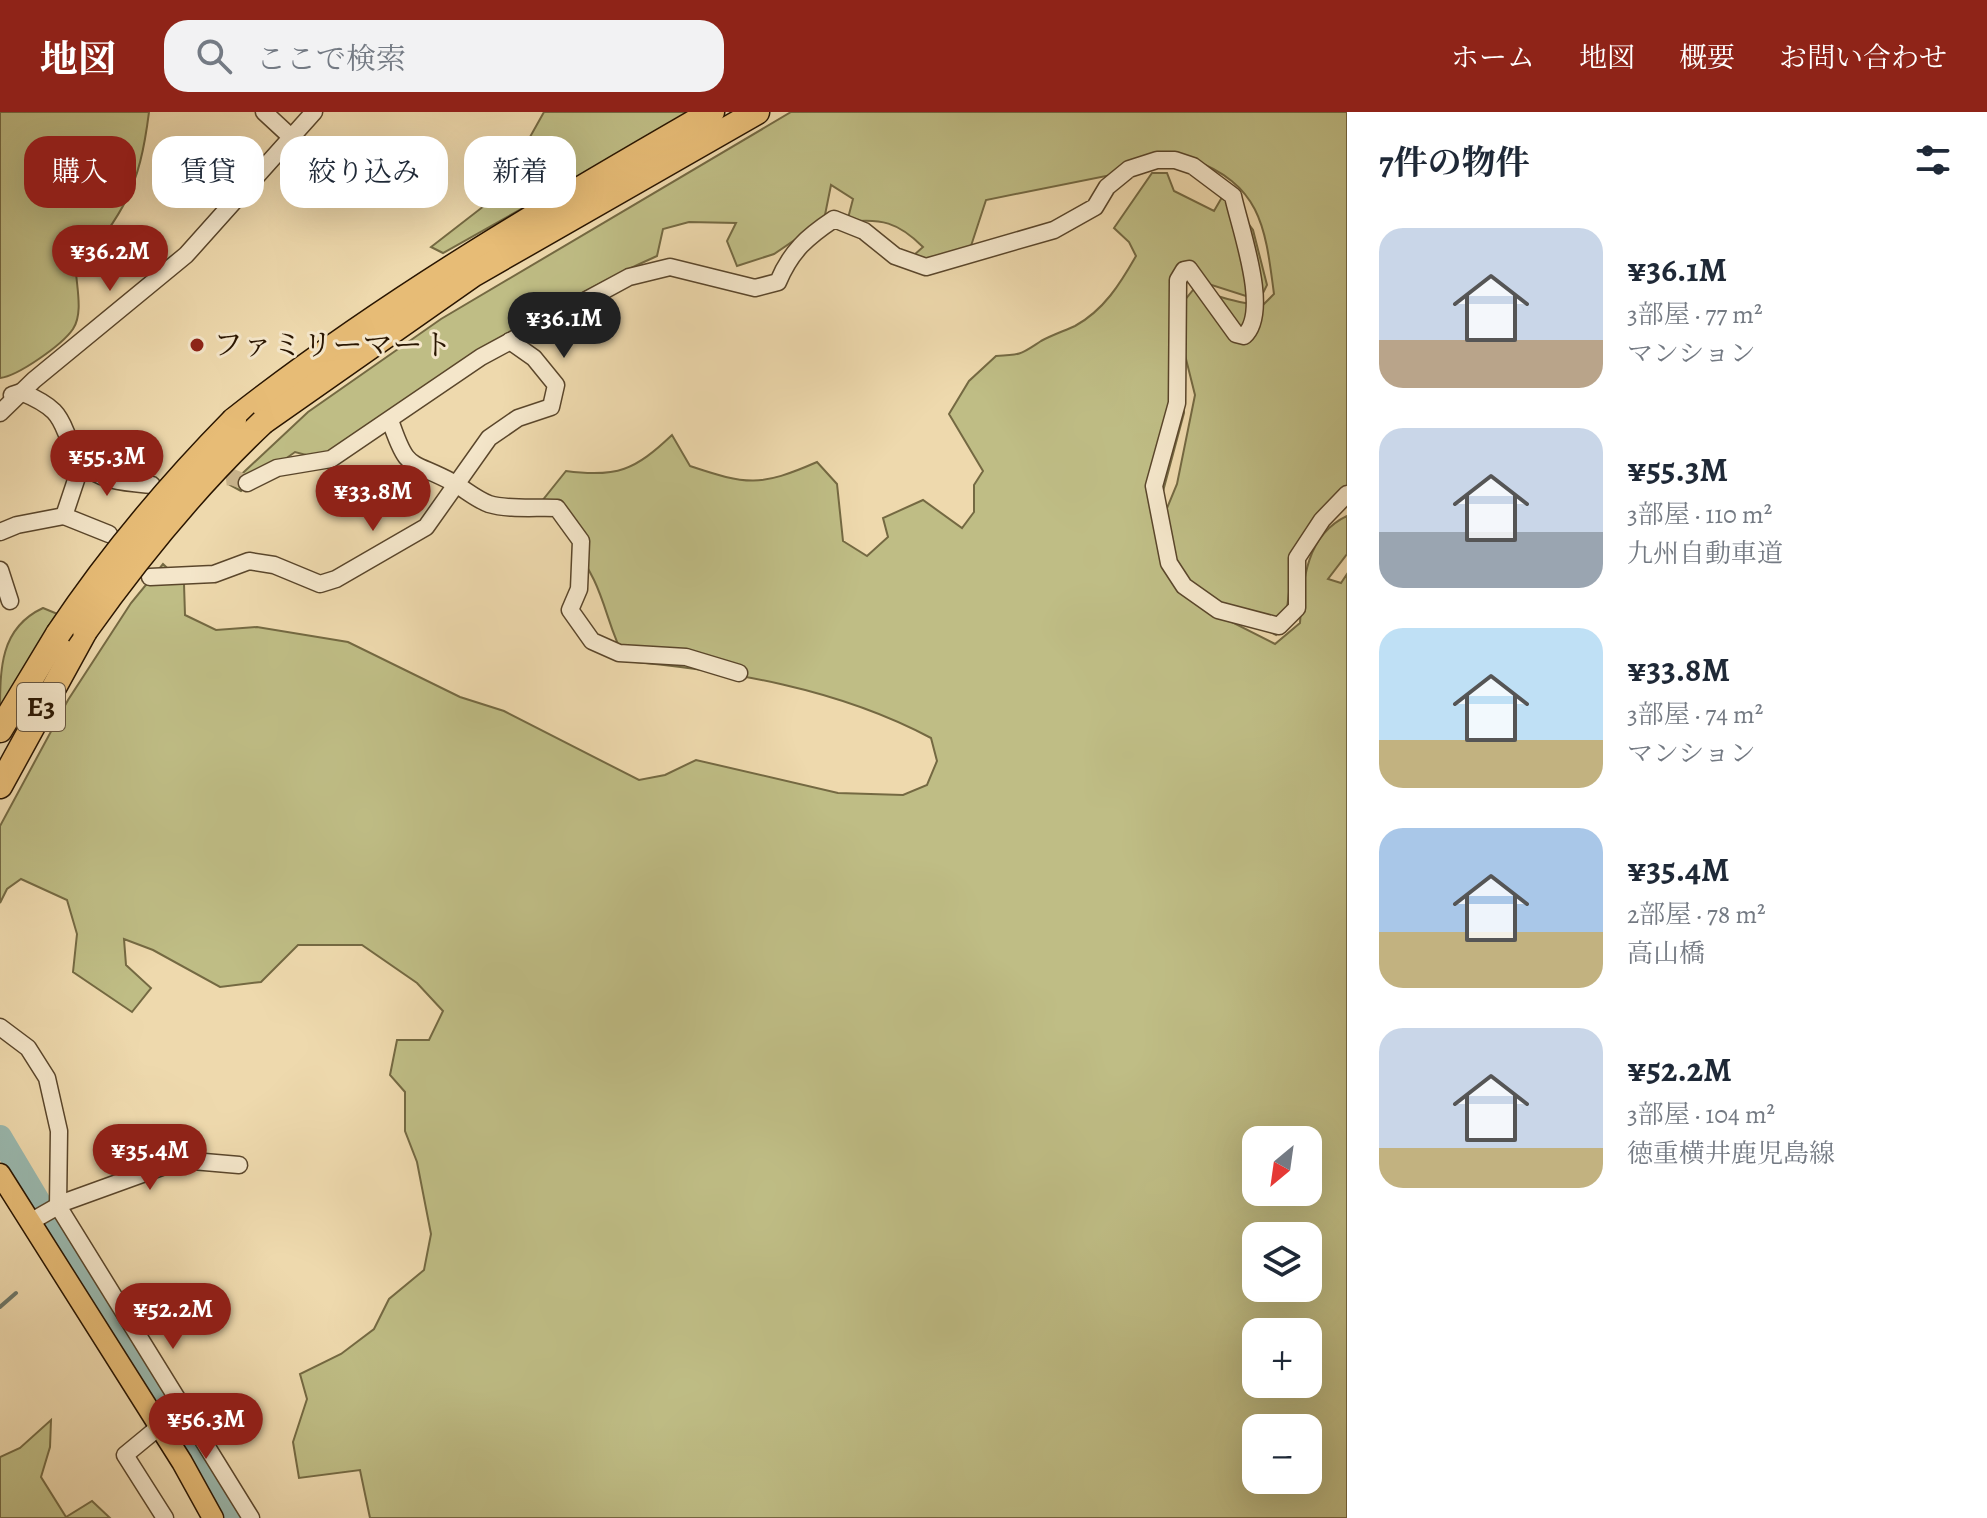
<!DOCTYPE html>
<html lang="ja">
<head>
<meta charset="utf-8">
<style>
  :root { --surface:#fff; --page:#f2f2f3; --text:#1f2937; --muted:#747a83; --accent:#8f2418 }
  body { margin:0; font-family:Alegreya,"Noto Serif JP",serif; background:var(--page); color:var(--text); height:100vh; display:flex; flex-direction:column; font-size:30px; white-space:nowrap }
  * { box-sizing:border-box; margin:0 }
  p { font-size:26px; color:var(--muted) }
  .icon { flex:none; width:44px; height:44px; fill:none; stroke:currentColor; stroke-width:2; stroke-linecap:round; stroke-linejoin:round }
  .map { position:relative; flex:1; overflow:hidden }
  .sheet { display:flex; flex-direction:column; background:var(--surface); width:640px }
  .sheet>* { flex:none }
  .banner { position:absolute; left:24px; top:24px; width:760px; height:72px; display:flex; gap:16px }
  .needle { width:52px; rotate:209deg }
  .fabs { position:absolute; left:1242px; top:1014px; display:grid; gap:16px }
  .fabs a { display:grid; place-items:center; width:80px; height:80px; border-radius:16px; background:var(--surface); box-shadow:0 8px 32px #0002; font-size:40px }
  .price { position:absolute; translate:-50% -68px; padding:0 18px; border-radius:28px; background:var(--accent); color:#fff; font-size:26px; line-height:52px; filter:drop-shadow(0 2px 4px #0008) }
  .price::after { content:''; position:absolute; left:50%; top:48px; width:24px; height:18px; margin-left:-12px; background:inherit; clip-path:polygon(0 0,100% 0,50% 100%) }
  .price.on { background:#222; color:#fff }
  ul { padding:0; list-style:none }
  li { display:flex; align-items:center; gap:24px; height:200px; padding:0 32px }
  li span { display:grid; place-items:center; flex:none; width:224px; height:160px; border-radius:24px; color:#555 }
  li>.icon { margin-inline-start:auto }
  span .icon { width:96px; height:96px; fill:#fffc; stroke-width:1 }
  li b { font-size:34px }
  h2 { display:flex; justify-content:space-between; align-items:center; height:96px; padding:0 32px; font-size:34px }
  .chip { padding:0 28px; border-radius:24px; background:var(--surface); box-shadow:0 8px 32px #0002; font-size:28px; line-height:72px }
  .chip.on { background:var(--accent); color:#fff }
  header { display:flex; align-items:center; gap:48px; box-sizing:border-box; height:112px; padding:0 40px; background:var(--accent); color:#fff }
  header strong { font-size:38px }
  nav { display:flex; gap:44px; margin-inline-start:auto; font-size:28px }
  .search { width:560px; height:72px; background:var(--page); display:flex; align-items:center; gap:20px; box-sizing:border-box; padding:0 28px; border-radius:24px; color:var(--muted); font-size:30px }
  main { display:flex; flex:1; min-height:0 }
  .map>svg:first-child { display:block }
  .green { fill:#bfbd85; stroke:#746942; stroke-width:2; fill-rule:evenodd }
  .lines { fill:none; stroke-linecap:round; stroke-linejoin:round }
  .stream { stroke:#6d7769; stroke-width:4 }
  .river { stroke:#9ab9af; stroke-width:24 }
  .minor-tunnel { stroke:#c7b28a; stroke-width:16; stroke-dasharray:16 8; stroke-linecap:butt }
  .minor-casing { stroke:#5a462b; stroke-width:19 }
  .major-casing { stroke:#291500; stroke-width:23 }
  .highway-casing { stroke:#291500; stroke-width:27 }
  .minor { stroke:#f4e6ca; stroke-width:16 }
  .major { stroke:#e7bc76; stroke-width:20 }
  .highway { stroke:#e7bc76; stroke-width:24 }
  .highway-bridge-casing { stroke:#291500; stroke-width:27; stroke-linecap:butt }
  .highway-bridge { stroke:#e7bc76; stroke-width:24 }
  .poi-dot { fill:#8f2418; stroke:#f4e6ca; stroke-width:3 }
  .labels { text-anchor:middle; dominant-baseline:central; stroke-width:6; stroke-linejoin:round; paint-order:stroke }
  .shield { fill:#f4e6ca; stroke:#66543d; stroke-width:2 }
  .shield-label { font-size:28px; font-weight:bold; fill:#291500 }
  .poi-label { font-size:30px; fill:#291500; stroke:#f4e6ca; text-anchor:start }
</style>
</head>
<body>
<header>
<strong>地図</strong>
<div class="search"><svg class="icon" aria-label="search" viewBox="0 0 24 24"><circle cx="10" cy="10" r="6"/><path d="M15 15l6 6"/></svg>ここで検索</div>
<nav><a>ホーム</a><a>地図</a><a>概要</a><a>お問い合わせ</a></nav>
</header>
<main>
<div class="map">
<svg width="1347" height="1406" viewBox="0 0 1347 1406">
  <rect width="100%" height="100%" fill="#eed9ad"/>
  <filter id="stains"><feTurbulence type="fractalNoise" baseFrequency=".0025" numOctaves="4"/><feColorMatrix values="0 0 0 0 .2 0 0 0 0 .09 0 0 0 0 .02 0 0 0 .5 -.17"/></filter>
  <radialGradient id="worn" r=".72"><stop offset=".6" stop-color="#630" stop-opacity="0"/><stop offset="1" stop-color="#630" stop-opacity=".3"/></radialGradient>
  <!-- green -->
  <g class="green">
    <path d="M0 0H149C139 79 124 99 76 160 77 177 83 202 73 217 62 233 18 264 0 266Z"/>
    <path d="M544 0H694L443 141 431 135 484 94 492 74 530 25Z"/>
    <path d="M791 0H1347V393L1293 447 1285 513 1276 523 1188 475 1177 452 1165 401 1177 372 1195 283 1182 231 1185 188 1193 178C1217 182 1239 193 1263 193L1274 182C1265 113 1261 73 1191 47L986 88 970 137 928 147 914 143 923 135C898 110 881 106 847 110L853 87 831 73 824 108 774 142 737 154 727 129 736 111 689 110 663 117 657 144C540 196 437 270 332 341L314 345 295 340 241 379 230 373 308 300 441 207Z"/>
    <path d="M1152 61H1167L1174 79 1214 99 1225 80 1253 118 1267 173 1262 183 1249 185 1190 166 1178 174 1184 301 1158 398V420L1202 495 1275 532 1300 511C1303 470 1305 424 1347 404V442L1328 467 1341 471 1347 462V1406H370L360 1358 299 1366 293 1330 307 1287 300 1262 341 1242 374 1217 389 1187 424 1158 431 1122 417 1050 405 1019V980L390 963 397 928H429L443 899 417 871 362 833H298L261 870 220 875 153 838 124 827 126 853 151 876 132 900 73 860 77 822 67 788 21 767 7 777 0 791V714L68 588 131 491 163 452 184 472 185 503 216 518 257 515 348 530 460 585 504 599 639 668 665 663 696 648 838 681 903 683 927 673 937 649 931 626C837 576 731 559 626 549 610 520 607 495 594 468 580 439 563 413 542 389L566 359C617 366 635 358 672 323L690 354C747 373 760 375 817 350L837 372 843 429 867 444 888 425 883 406 923 388 962 416 974 400V373L983 359 949 302 969 269 996 244C1022 243 1021 242 1041 229 1052 223 1064 219 1075 214 1104 198 1120 172 1136 144L1129 130 1114 116ZM1256 1028H1308V1080H1256ZM1256 1124H1308V1176H1256ZM1256 1220H1308V1272H1256ZM1256 1316H1308V1368H1256Z"/>
    <path d="M43 496 60 503 0 602C0 556 0 516 43 496Z"/>
    <path d="M51 1308 50 1335 41 1365 66 1405 92 1389 110 1406H0V1345L20 1336Z"/>
  </g>
  <g class="lines">
    <!-- stream -->
    <path class="stream" d="M0 1195 16 1181"/>
    <!-- river -->
    <path class="river" d="M0 1025 151 1278 233 1406"/>
    <!-- minor-tunnel -->
    <path class="minor-tunnel" d="M202 368 232 365 247 371"/>
    <!-- minor casing -->
    <g class="minor-casing">
      <g id="minor">
        <path d="M264 0 291 25"/>
        <path d="M12 283 21 280C74 302 55 314 83 351 98 370 130 371 152 373"/>
        <path d="M0 301 34 268 186 143 314 0"/>
        <path d="M390 308C408 361 409 347 452 370 465 377 474 386 489 392 509 398 537 395 557 396L581 429 579 477 570 498 592 529 619 541 686 545 739 561"/>
        <path d="M82 350 64 404 109 422"/>
        <path d="M247 371 277 356 331 347 481 245 629 165 670 155 755 176 778 170C791 139 807 125 834 107L864 119 895 144 926 155 1054 118 1095 95 1107 75 1129 57 1157 48H1175L1193 54 1233 84C1240 117 1271 200 1244 224L1236 222 1189 157 1184 158 1178 168 1177 291 1154 374 1169 451 1184 474 1218 498 1279 514 1297 496V446L1322 408 1347 382"/>
        <path d="M0 420 17 413 64 404"/>
        <path d="M0 458 10 489"/>
        <path d="M150 465 214 462 249 449 274 453 320 472 336 467 426 415 489 326 518 306 551 295 556 273 534 246 510 229"/>
        <path d="M0 915 28 936 47 966 59 1019 58 1094 251 1406"/>
        <path d="M30 1110 65 1090 181 1048 239 1053"/>
        <path d="M159 1315 125 1343 165 1406"/>
      </g>
    </g>
    <!-- major casing -->
    <g class="major-casing">
      <path id="major" d="M0 1062 182 1350 213 1406"/>
    </g>
    <!-- highway casing -->
    <g class="highway-casing">
      <g id="highway">
        <path d="M234 308C384 190 547 95 712 0"/>
        <path d="M263 310 474 162 757 0"/>
        <path d="M0 618 58 522"/>
        <path d="M0 674 85 519"/>
      </g>
    </g>
    <!-- minor -->
    <use href="#minor" class="minor"/>
    <!-- major -->
    <use href="#major" class="major"/>
    <!-- highway -->
    <use href="#highway" class="highway"/>
    <!-- highway-bridge casing -->
    <g class="highway-bridge-casing">
      <g id="highway-bridge">
        <path d="M85 519C139 443 195 374 263 310"/>
        <path d="M58 522C110 444 168 375 234 308"/>
      </g>
    </g>
    <!-- highway-bridge -->
    <use href="#highway-bridge" class="highway-bridge"/>
  </g>
  <!-- markers -->
  <circle class="poi-dot" cx="197" cy="233" r="8"/>
  <g class="labels">
    <!-- shield labels -->
    <rect class="shield" x="17" y="571" width="48" height="48" rx="6"/>
    <g class="shield-label">
      <text x="41" y="595">E3</text>
    </g>
    <!-- poi labels -->
    <g class="poi-label">
      <text x="213" y="233">ファミリーマート</text>
    </g>
  </g>
  <rect width="100%" height="100%" filter="url(#stains)"/>
  <rect width="100%" height="100%" fill="url(#worn)"/>
</svg>
<div class="fabs">
<a><svg class="needle" viewBox="-14 -14 28 28"><path d="M0-13l5 13h-10z" fill="#e53935"/><path d="M0 13l5-13h-10z" fill="#747a83"/></svg></a>
<a><svg class="icon" aria-label="layers" viewBox="0 0 24 24"><path d="M12 4l9 5-9 5-9-5zM3 14l9 5 9-5"/></svg></a>
<a>+</a>
<a>−</a>
</div>
<b class="price" style="left:110px;top:181px">¥36.2M</b>
<b class="price on" style="left:564px;top:248px">¥36.1M</b>
<b class="price" style="left:107px;top:386px">¥55.3M</b>
<b class="price" style="left:373px;top:421px">¥33.8M</b>
<b class="price" style="left:150px;top:1080px">¥35.4M</b>
<b class="price" style="left:173px;top:1239px">¥52.2M</b>
<b class="price" style="left:206px;top:1349px">¥56.3M</b>
<div class="banner">
<a class="chip on">購入</a>
<a class="chip">賃貸</a>
<a class="chip">絞り込み</a>
<a class="chip">新着</a>
</div>
</div>
<section class="sheet">
<h2>7件の物件<svg class="icon" aria-label="filters" viewBox="0 0 24 24"><path d="M4 7h16M4 17h16"/><circle cx="9" cy="7" r="2"/><circle cx="15" cy="17" r="2"/></svg></h2>
<ul>
<li><span style="background:linear-gradient(#c9d6e8 70%,#b9a48a 0)"><svg class="icon" aria-label="home" viewBox="0 0 24 24"><path d="M3 11l9-7 9 7M6 9v11h12V9"/></svg></span><div><b>¥36.1M</b><p>3部屋 · 77 m²</p><p>マンション</p></div></li>
<li><span style="background:linear-gradient(#c9d6e8 65%,#9aa5b1 0)"><svg class="icon" aria-label="home" viewBox="0 0 24 24"><path d="M3 11l9-7 9 7M6 9v11h12V9"/></svg></span><div><b>¥55.3M</b><p>3部屋 · 110 m²</p><p>九州自動車道</p></div></li>
<li><span style="background:linear-gradient(#bfe0f5 70%,#c2b280 0)"><svg class="icon" aria-label="home" viewBox="0 0 24 24"><path d="M3 11l9-7 9 7M6 9v11h12V9"/></svg></span><div><b>¥33.8M</b><p>3部屋 · 74 m²</p><p>マンション</p></div></li>
<li><span style="background:linear-gradient(#a9c7e8 65%,#c2b280 0)"><svg class="icon" aria-label="home" viewBox="0 0 24 24"><path d="M3 11l9-7 9 7M6 9v11h12V9"/></svg></span><div><b>¥35.4M</b><p>2部屋 · 78 m²</p><p>高山橋</p></div></li>
<li><span style="background:linear-gradient(#c9d6e8 75%,#c2b280 0)"><svg class="icon" aria-label="home" viewBox="0 0 24 24"><path d="M3 11l9-7 9 7M6 9v11h12V9"/></svg></span><div><b>¥52.2M</b><p>3部屋 · 104 m²</p><p>徳重横井鹿児島線</p></div></li>
</ul>
</section>
</main>
</body>
</html>
